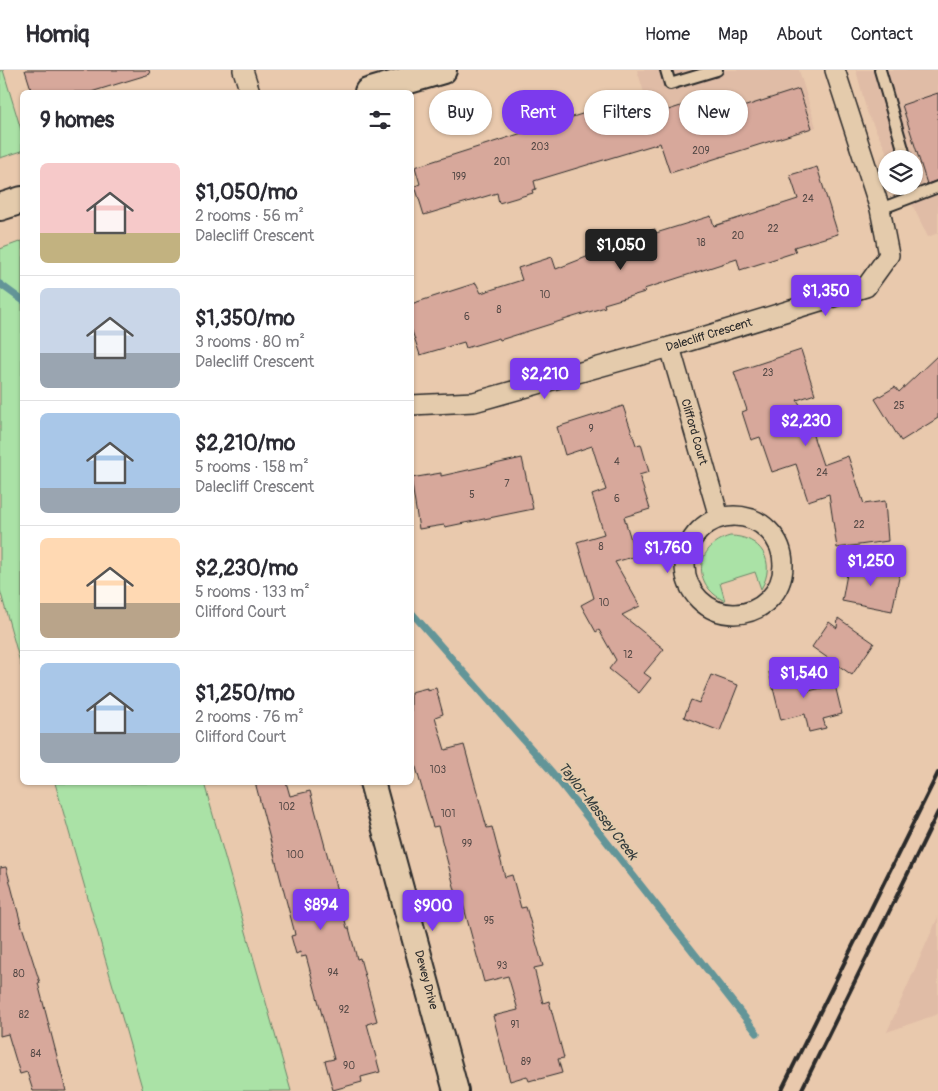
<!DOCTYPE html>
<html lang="en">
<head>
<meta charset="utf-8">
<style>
  :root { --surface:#fff; --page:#f7f7f7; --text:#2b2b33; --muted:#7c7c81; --line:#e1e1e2; --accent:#7c3aed }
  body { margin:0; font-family:Pangolin,sans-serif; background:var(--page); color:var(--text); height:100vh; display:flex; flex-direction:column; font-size:19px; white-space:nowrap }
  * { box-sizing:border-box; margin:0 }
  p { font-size:16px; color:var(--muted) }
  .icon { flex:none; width:28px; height:28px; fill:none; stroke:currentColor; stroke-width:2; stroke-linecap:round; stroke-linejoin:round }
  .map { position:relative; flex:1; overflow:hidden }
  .details { position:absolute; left:20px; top:20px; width:394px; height:695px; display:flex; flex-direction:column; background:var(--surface); border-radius:8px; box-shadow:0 1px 4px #0004 }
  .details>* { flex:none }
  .guide { position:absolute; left:429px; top:20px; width:434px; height:45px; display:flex; gap:10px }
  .fabs { position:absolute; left:878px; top:80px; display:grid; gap:10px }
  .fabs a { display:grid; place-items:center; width:45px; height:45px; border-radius:50%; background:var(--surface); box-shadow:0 1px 4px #0004; font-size:25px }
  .price { position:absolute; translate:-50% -42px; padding:0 11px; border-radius:5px; background:var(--accent); color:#fff; font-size:16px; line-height:32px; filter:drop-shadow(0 1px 2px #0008) }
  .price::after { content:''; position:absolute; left:50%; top:30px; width:15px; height:11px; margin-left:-8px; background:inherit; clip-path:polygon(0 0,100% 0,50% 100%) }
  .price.current { background:#222; color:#fff }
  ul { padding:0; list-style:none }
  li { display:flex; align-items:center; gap:15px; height:125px; padding:0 20px }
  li+li { border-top:1px solid var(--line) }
  li span { display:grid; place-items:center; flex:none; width:140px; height:100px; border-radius:8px; color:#555 }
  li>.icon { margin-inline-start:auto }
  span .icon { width:60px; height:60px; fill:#fffc; stroke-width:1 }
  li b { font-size:21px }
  h2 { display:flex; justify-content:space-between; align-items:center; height:60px; padding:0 20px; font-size:21px }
  .tag { padding:0 18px; border-radius:22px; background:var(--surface); box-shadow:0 1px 4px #0004; font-size:18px; line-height:45px }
  .tag.current { background:var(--accent); color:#fff }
  header { display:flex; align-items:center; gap:30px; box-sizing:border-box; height:70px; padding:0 25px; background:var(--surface); border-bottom:1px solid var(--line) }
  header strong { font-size:24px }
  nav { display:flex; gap:28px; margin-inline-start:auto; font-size:18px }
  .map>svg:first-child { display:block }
  .built { fill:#e0bca6 }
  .green { fill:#aae2a6; stroke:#6a8668 }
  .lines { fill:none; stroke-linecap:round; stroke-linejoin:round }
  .stream { stroke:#639598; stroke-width:7 }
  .building { fill:#d7a89b; stroke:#2b2b2b }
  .service-casing { stroke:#2b2b2b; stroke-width:14 }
  .minor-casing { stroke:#2b2b2b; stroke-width:22 }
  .tertiary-casing { stroke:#2b2b2b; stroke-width:28 }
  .secondary-casing { stroke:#2b2b2b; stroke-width:30 }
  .service { stroke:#e4cbac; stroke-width:10 }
  .minor { stroke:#e4cbac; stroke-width:19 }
  .tertiary { stroke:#e4cbac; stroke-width:24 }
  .secondary { stroke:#e4cbac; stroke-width:26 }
  .rail { stroke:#2b2b2b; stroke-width:4 }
  .labels { text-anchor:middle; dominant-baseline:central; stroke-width:4.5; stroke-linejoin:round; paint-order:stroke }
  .number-label { font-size:10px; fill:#564a47 }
  .street-label { font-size:12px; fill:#2b2b2b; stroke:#e4cbac }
  .water-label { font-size:14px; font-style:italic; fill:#343d3d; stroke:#e4cbac }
</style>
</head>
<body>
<header>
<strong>Homiq</strong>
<nav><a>Home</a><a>Map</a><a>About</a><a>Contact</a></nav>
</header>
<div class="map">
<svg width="938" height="1021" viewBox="0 0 938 1021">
  <rect width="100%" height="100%" fill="#e9c9ad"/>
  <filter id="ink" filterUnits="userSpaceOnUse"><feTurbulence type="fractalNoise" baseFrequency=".02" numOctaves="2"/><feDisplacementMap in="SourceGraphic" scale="10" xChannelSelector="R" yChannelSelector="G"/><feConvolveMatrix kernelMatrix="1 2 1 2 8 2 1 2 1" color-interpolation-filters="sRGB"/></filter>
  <g filter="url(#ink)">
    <!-- built -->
    <g class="built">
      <path d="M637 0H799L816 57 669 103Z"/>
      <path d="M856 0H938V163L928 167 903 116H914V89H890L867 42Z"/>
      <path d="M938 847V944L887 962Z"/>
    </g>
    <!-- green -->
    <g class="green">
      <path d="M0 0H3L22 63V81L0 88Z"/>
      <path d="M22 171V599L0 520V179Z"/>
      <path d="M730 466C761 466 777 492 761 519L755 502 720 513 725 531C691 515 695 476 730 466Z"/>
      <path d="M55 713H204L291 1021H143Z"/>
    </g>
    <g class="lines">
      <!-- stream -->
      <g class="stream">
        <path d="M0 214 22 230"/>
        <path d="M411 542 551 701 757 963"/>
      </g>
    </g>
    <!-- building -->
    <g class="building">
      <path d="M25 0H149L150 4 91 22H32Z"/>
      <path d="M799 19 812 58 670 103 660 73 534 111 536 119 532 120 533 123 499 133 497 123 424 145 415 116 420 114 415 97 623 31 628 49 633 47 634 51 687 34 693 53Z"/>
      <path d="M938 23V110L927 114 902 35Z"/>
      <path d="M817 97 838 164 794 177 796 182 740 200 737 189 644 219 645 222 604 234 605 237 500 270 499 268 466 278 464 272 420 285 411 258V234L476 213 481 223 522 210 518 198 552 187 556 199 589 186 587 181 655 159 656 163 711 146 714 156 798 129 790 105Z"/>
      <path d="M801 280 815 324 797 330 805 342 823 395 848 386 864 434 885 431 888 471 837 478 829 424 808 431 796 394 772 402 760 367 751 370 742 342 747 340 734 302Z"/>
      <path d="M938 285V348L901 371 875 329 895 317 899 322Z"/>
      <path d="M623 336 636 375 641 374 649 402 639 405 650 439 624 447 636 486 615 492 640 536 622 545 664 579 644 603 651 608 639 623 609 599 616 590 599 560 596 562 581 535 594 528 577 472 604 464 592 425 606 420 592 376 565 385 557 357Z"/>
      <path d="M522 388 533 439 445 457 444 455 419 459 411 408 441 403V406Z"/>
      <path d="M849 493 900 503 892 541 842 531Z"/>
      <path d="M838 548 874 573 852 605 812 577 829 552 837 558Z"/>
      <path d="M797 595 804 622 835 615 842 644 823 649 826 658 809 662 805 644 781 650 769 602Z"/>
      <path d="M711 605 738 615 720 661 684 647 691 630 699 633Z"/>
      <path d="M427 618V620L436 618 440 633 443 644 435 647 445 680 464 675 487 758 492 757 505 807 512 805 521 838 526 837 543 896 534 898 543 933 549 931 564 988 558 989 562 1003 536 1010V1009L529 1011 527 1006 510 1011 493 946 518 940 508 906 484 912 463 834 459 835 438 756 433 757 411 680V622Z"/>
      <path d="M255 712H286L290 726 310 721 347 858H349L357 889 360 888 377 951 367 954 380 1002 361 1007 362 1012 333 1020 325 991 334 989 306 886 301 887 300 882 296 884 291 866 295 865 294 860Z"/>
      <path d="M6 797 20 850 40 913H38L66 1021H33L27 1002 20 1004 8 964 0 966V798Z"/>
    </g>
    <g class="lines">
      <!-- service casing -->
      <g class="service-casing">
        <g id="service">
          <path d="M666 0 670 14 717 0"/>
          <path d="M880 0 906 89"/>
          <path d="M880 139 938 117"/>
        </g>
      </g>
      <!-- minor casing -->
      <g class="minor-casing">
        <g id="minor">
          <path d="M243 0 250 22"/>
          <path d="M670 277 719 447"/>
          <path d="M411 335 474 332 670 277 866 217 889 185 880 139 835 0"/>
          <circle cx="734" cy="495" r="49"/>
        </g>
      </g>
      <!-- tertiary casing -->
      <g class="tertiary-casing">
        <path id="tertiary" d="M372 712 456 1021"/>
      </g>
      <!-- secondary casing -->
      <g class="secondary-casing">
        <g id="secondary">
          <path d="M368 22 443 0"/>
          <path d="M0 137 22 130"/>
        </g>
      </g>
      <!-- service -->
      <use href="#service" class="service"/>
      <!-- minor -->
      <use href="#minor" class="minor"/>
      <!-- tertiary -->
      <use href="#tertiary" class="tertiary"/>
      <!-- secondary -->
      <use href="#secondary" class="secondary"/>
      <!-- rail -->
      <g class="rail">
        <path d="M781 1021 938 703"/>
        <path d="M801 1021 938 742"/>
      </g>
    </g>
  </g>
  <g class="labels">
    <!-- number labels -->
    <g class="number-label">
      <text x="540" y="77">203</text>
      <text x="701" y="81">209</text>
      <text x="502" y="92">201</text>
      <text x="459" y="107">199</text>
      <text x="808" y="129">24</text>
      <text x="773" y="159">22</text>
      <text x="738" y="166">20</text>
      <text x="701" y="173">18</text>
      <text x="545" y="225">10</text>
      <text x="499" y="240">8</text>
      <text x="467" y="247">6</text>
      <text x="768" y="303">23</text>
      <text x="899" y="336">25</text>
      <text x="591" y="359">9</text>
      <text x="617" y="392">4</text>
      <text x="822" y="403">24</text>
      <text x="507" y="414">7</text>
      <text x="472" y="425">5</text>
      <text x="617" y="429">6</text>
      <text x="859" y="455">22</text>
      <text x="601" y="477">8</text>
      <text x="604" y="533">10</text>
      <text x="628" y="585">12</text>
      <text x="438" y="700">103</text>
      <text x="287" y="737">102</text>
      <text x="448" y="744">101</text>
      <text x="467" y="774">99</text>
      <text x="295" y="785">100</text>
      <text x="489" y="851">95</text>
      <text x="502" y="896">93</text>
      <text x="333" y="903">94</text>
      <text x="19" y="904">80</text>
      <text x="344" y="940">92</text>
      <text x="24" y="945">82</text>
      <text x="515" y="955">91</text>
      <text x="36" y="984">84</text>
      <text x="526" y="992">89</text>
      <text x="349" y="996">90</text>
    </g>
    <!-- street labels -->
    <g class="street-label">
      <text transform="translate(709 265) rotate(-17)">Dalecliff Crescent</text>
      <text transform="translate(694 362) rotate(74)">Clifford Court</text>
      <text transform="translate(426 910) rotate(75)">Dewey Drive</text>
    </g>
    <!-- water labels -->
    <g class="water-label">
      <text transform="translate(598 741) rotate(52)">Taylor-Massey Creek</text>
    </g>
  </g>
</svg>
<div class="fabs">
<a><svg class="icon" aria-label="layers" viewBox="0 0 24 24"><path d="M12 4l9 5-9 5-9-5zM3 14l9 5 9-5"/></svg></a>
</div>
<b class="price current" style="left:621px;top:201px">$1,050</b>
<b class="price" style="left:826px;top:247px">$1,350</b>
<b class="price" style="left:545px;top:330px">$2,210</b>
<b class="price" style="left:806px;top:377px">$2,230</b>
<b class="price" style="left:668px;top:504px">$1,760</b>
<b class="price" style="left:871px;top:517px">$1,250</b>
<b class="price" style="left:804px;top:629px">$1,540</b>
<b class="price" style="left:321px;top:861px">$894</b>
<b class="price" style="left:433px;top:862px">$900</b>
<div class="guide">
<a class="tag">Buy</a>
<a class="tag current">Rent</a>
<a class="tag">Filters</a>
<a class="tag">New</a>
</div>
<section class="details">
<h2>9 homes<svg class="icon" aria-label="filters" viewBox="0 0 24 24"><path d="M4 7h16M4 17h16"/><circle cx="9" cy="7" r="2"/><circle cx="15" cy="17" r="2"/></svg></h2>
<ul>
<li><span style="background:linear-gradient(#f6c9c9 70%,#c2b280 0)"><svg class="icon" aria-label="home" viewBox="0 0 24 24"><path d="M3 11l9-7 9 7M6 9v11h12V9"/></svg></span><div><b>$1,050/mo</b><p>2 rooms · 56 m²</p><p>Dalecliff Crescent</p></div></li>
<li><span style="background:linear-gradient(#c9d6e8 65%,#9aa5b1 0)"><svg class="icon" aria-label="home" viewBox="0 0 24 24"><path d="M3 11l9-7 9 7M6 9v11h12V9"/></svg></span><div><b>$1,350/mo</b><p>3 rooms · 80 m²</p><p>Dalecliff Crescent</p></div></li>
<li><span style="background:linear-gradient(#a9c7e8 75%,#9aa5b1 0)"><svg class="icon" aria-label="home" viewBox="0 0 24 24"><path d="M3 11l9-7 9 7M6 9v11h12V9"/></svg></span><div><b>$2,210/mo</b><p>5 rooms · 158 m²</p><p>Dalecliff Crescent</p></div></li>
<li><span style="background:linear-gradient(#ffd9b3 65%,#b9a48a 0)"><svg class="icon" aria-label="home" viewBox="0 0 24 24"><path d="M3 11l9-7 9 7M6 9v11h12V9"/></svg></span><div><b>$2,230/mo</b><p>5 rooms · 133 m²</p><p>Clifford Court</p></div></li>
<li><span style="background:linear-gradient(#a9c7e8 70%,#9aa5b1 0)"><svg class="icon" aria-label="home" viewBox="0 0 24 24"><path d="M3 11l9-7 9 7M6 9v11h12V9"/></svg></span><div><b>$1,250/mo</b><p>2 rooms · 76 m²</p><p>Clifford Court</p></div></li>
</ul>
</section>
</div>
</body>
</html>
